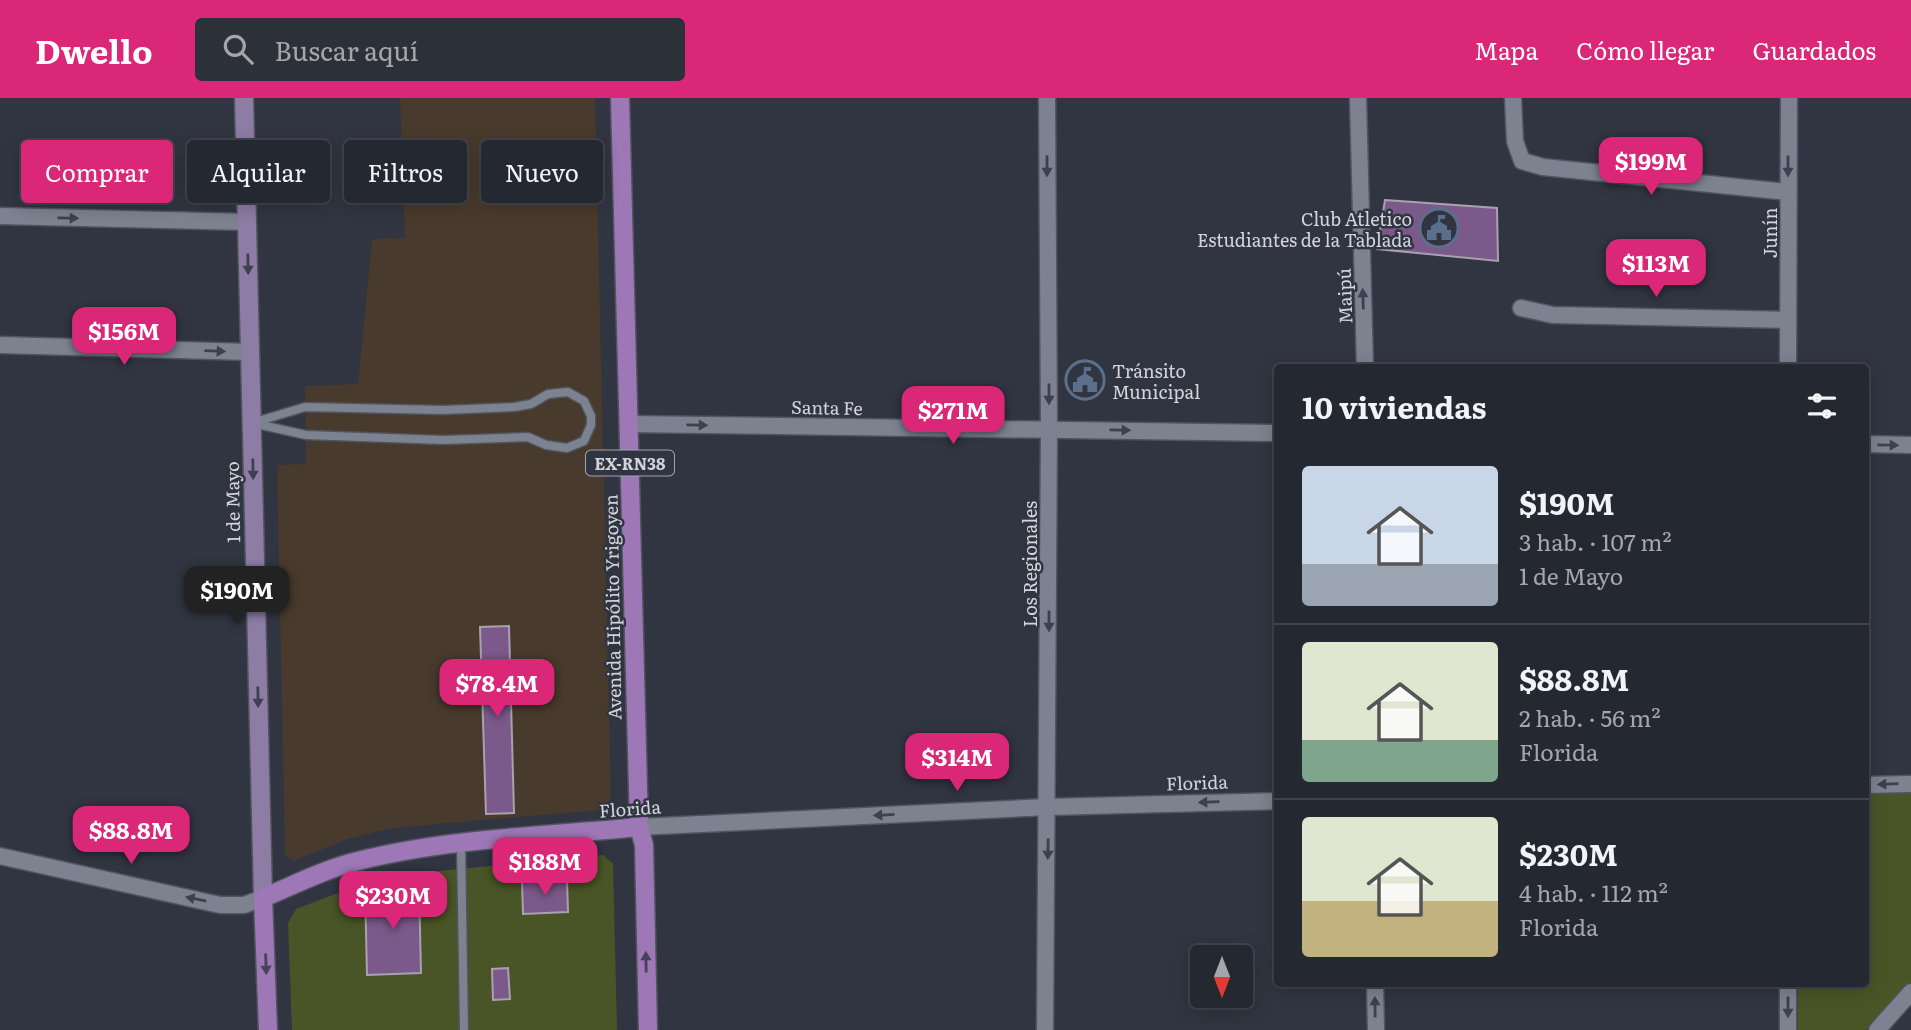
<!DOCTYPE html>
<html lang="es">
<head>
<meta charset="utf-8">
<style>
  :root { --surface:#242831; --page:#2c3039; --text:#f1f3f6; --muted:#a3a6ab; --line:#41444d; --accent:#db2777 }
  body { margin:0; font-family:Literata,serif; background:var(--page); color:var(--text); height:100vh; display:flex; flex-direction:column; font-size:26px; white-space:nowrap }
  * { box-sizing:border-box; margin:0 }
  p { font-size:23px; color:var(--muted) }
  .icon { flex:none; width:38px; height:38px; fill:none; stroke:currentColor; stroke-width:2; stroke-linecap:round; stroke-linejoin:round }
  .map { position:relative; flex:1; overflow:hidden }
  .panel { position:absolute; left:1274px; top:266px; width:595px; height:623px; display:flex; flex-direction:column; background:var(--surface); border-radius:7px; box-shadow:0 4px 18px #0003,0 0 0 2px var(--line) }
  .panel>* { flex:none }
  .banner { position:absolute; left:21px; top:42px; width:665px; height:63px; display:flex; gap:14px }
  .needle { width:46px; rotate:180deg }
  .buttons { position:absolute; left:1190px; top:847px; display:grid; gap:14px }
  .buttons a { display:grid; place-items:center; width:63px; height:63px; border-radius:7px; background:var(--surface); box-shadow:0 4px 18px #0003,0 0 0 2px var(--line); font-size:35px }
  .price { position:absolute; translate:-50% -60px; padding:0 16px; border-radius:14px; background:var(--accent); color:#fff; font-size:23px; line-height:46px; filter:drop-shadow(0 2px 4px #0008) }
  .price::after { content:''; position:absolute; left:50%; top:42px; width:21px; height:16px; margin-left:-10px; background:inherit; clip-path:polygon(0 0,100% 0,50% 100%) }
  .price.selected { background:#222; color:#fff }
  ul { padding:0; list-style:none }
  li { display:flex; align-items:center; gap:21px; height:175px; padding:0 28px }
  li+li { border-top:2px solid var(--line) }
  li span { display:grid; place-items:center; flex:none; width:196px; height:140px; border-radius:7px; color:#555 }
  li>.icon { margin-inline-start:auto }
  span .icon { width:84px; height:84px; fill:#fffc; stroke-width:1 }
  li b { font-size:30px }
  h2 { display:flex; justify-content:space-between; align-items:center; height:84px; padding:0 28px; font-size:30px }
  .chip { padding:0 24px; border-radius:7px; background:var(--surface); box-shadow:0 4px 18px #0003,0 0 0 2px var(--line); font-size:24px; line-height:63px }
  .chip.selected { background:var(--accent); color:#fff }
  header { display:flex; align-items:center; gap:42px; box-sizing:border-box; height:98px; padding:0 35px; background:var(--accent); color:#fff }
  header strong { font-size:33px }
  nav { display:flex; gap:38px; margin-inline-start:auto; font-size:24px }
  .search { width:490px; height:63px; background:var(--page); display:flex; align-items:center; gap:18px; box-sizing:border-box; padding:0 24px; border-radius:7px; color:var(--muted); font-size:26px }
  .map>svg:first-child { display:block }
  .commercial { fill:#483a2c }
  .green { fill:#495526 }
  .building { fill:#7b598a; stroke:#aaa1af; stroke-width:2 }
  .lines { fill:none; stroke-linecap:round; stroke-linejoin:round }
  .lane-casing { stroke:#50545e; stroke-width:11 }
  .street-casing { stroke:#50545e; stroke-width:19 }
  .secondary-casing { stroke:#50545e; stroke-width:21 }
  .primary-casing { stroke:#50545e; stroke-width:21 }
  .lane { stroke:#7c8290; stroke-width:8 }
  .street { stroke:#7c8290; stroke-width:16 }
  .secondary { stroke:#8d7ca3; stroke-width:18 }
  .primary { stroke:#9e77b6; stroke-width:18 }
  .oneway { fill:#3b414d }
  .oneway2 { fill:#3e4050 }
  .oneway3 { fill:#464258 }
  .labels { text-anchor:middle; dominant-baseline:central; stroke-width:5; stroke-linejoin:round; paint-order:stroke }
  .shield { fill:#303541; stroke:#a1a5ae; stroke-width:2 }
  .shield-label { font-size:16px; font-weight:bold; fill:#d2d5dd }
  .poi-label { font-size:18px; fill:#d2d5dd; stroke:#303541; text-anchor:end }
  .street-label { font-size:18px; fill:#d2d5dd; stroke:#303541 }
</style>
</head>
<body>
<header>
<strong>Dwello</strong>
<div class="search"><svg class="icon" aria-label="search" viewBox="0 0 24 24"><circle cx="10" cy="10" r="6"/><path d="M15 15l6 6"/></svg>Buscar aquí</div>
<nav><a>Mapa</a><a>Cómo llegar</a><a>Guardados</a></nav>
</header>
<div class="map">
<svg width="1911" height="932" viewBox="0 0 1911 932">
  <rect width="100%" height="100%" fill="#303541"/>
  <!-- commercial -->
  <path class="commercial" d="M400 0H595L611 701 601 712 392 730 347 741 294 763 285 757 277 367 306 366 305 288 358 286 372 141 405 140Z"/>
  <!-- green -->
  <g class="green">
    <path d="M1911 693V884L1866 932H1798V886H1866V694Z"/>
    <path d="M603 757 613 766 617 932H292L288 825 296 811 364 785 367 877 421 875 419 775Z"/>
  </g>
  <!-- building -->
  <g class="building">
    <path d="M1385 102 1497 110 1498 163 1377 151Z"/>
    <path d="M509 528 514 715 486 716 480 529Z"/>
    <path d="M567 782 568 814 523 816 522 783Z"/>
    <path d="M419 789 421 875 367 877 365 791Z"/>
    <path d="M508 870 510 901 493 902 492 871Z"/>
  </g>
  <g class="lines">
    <!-- lane casing -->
    <g class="lane-casing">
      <g id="lane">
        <path d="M568 294 584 303 591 318V327L584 343 567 350 546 347 528 339 443 342 306 337 252 325 305 309 443 312 514 309 531 306 548 296Z"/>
        <path d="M461 746 464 932"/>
      </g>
    </g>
    <!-- street casing -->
    <g class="street-casing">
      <g id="street">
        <path d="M1358 0 1365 270"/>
        <path d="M1513 0 1515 43 1522 63 1543 69 1788 94"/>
        <path d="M0 118 247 124"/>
        <path d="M1521 210 1553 217 1788 222"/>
        <path d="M0 247 250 254"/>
        <path d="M1788 270 1789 0"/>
        <path d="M629 326 1278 335"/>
        <path d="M1866 346 1911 347"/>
        <path d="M1866 687 1911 686"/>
        <path d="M639 729 1048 709 1278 703"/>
        <path d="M0 758 220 807H244L263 800"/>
        <path d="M1375 886 1376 932"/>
        <path d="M1045 932 1049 330 1047 0"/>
        <path d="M1788 932V886"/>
        <path d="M1877 932 1911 894"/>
      </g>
    </g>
    <!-- secondary casing -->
    <g class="secondary-casing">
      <path id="secondary" d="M244 0 263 800"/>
    </g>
    <!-- primary casing -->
    <g class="primary-casing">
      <g id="primary">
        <path d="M620 0 639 729 644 747 648 932"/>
        <path d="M268 932 263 800C294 787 325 771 358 763 448 740 546 738 639 729"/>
      </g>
    </g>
    <!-- lane -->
    <use href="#lane" class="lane"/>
    <!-- street -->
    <use href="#street" class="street"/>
    <!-- secondary -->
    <use href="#secondary" class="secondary"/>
    <!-- primary -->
    <use href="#primary" class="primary"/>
  </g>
  <!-- one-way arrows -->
  <defs><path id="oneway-solid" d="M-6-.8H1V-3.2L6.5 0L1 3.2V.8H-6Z" transform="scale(1.75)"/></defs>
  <g class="oneway">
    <use href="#oneway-solid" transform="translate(1047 68) rotate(90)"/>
    <use href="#oneway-solid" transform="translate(1788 68) rotate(90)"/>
    <use href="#oneway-solid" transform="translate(68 120) rotate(1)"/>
    <use href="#oneway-solid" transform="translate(1363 201) rotate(-92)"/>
    <use href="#oneway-solid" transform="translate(215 253) rotate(2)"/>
    <use href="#oneway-solid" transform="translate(1049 296) rotate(90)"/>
    <use href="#oneway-solid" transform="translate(697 327) rotate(1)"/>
    <use href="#oneway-solid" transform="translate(1120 332) rotate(1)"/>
    <use href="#oneway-solid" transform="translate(1888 347) rotate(1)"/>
    <use href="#oneway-solid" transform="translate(1049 523) rotate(90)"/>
    <use href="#oneway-solid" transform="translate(1888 686) rotate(178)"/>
    <use href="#oneway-solid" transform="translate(1209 704) rotate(178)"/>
    <use href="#oneway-solid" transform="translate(884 717) rotate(177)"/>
    <use href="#oneway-solid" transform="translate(1048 751) rotate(91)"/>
    <use href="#oneway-solid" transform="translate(196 801) rotate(-168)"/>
    <use href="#oneway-solid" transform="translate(1375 909) rotate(-91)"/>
    <use href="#oneway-solid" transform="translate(1788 909) rotate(90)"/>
  </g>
  <g class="oneway2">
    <use href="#oneway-solid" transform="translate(248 166) rotate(89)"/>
    <use href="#oneway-solid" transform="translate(253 371) rotate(89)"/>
    <use href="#oneway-solid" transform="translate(258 599) rotate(89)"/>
  </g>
  <g class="oneway3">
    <use href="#oneway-solid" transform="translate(646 864) rotate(-91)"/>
    <use href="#oneway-solid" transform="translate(266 866) rotate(88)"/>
  </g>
  <!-- icons -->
  <defs>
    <g id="civic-ring" transform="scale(2.0125)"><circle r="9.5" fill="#303541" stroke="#5c6f8a" stroke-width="1.5"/><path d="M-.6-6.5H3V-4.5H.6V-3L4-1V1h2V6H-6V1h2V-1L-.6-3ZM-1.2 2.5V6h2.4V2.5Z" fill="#5c6f8a"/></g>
  </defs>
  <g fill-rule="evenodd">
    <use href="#civic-ring" x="1439" y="130"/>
    <use href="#civic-ring" x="1085" y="282"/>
  </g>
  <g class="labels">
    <!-- shield labels -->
    <rect class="shield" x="586" y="352.5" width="88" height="25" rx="5"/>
    <g class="shield-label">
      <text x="630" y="365">EX-RN38</text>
    </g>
    <!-- poi labels -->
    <g class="poi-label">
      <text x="1412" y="120">Club Atletico<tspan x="1412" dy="21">Estudiantes de la Tablada</tspan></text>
      <text x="1112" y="272" text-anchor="start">Tránsito<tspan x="1112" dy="21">Municipal</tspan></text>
    </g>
    <!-- street labels -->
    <g class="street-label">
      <text transform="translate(1769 135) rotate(-90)">Junín</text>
      <text transform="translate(1344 198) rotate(-92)">Maipú</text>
      <text transform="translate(827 309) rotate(1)">Santa Fe</text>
      <text transform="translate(232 404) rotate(-91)">1 de Mayo</text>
      <text transform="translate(1029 466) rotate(-90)">Los Regionales</text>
      <text transform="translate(612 509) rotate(-91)">Avenida Hipólito Yrigoyen</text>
      <text transform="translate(1197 684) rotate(-2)">Florida</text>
      <text transform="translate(630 710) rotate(-4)">Florida</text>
    </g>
  </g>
</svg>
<div class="buttons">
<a><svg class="needle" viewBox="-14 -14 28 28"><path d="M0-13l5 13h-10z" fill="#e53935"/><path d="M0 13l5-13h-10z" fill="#a3a6ab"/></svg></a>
</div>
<b class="price" style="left:1651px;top:99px">$199M</b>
<b class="price" style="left:1656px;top:201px">$113M</b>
<b class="price" style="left:124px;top:269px">$156M</b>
<b class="price" style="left:953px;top:348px">$271M</b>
<b class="price selected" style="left:237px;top:528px">$190M</b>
<b class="price" style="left:497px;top:621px">$78.4M</b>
<b class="price" style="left:957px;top:695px">$314M</b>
<b class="price" style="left:131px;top:768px">$88.8M</b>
<b class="price" style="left:545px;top:799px">$188M</b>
<b class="price" style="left:393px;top:833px">$230M</b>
<div class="banner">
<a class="chip selected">Comprar</a>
<a class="chip">Alquilar</a>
<a class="chip">Filtros</a>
<a class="chip">Nuevo</a>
</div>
<section class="panel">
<h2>10 viviendas<svg class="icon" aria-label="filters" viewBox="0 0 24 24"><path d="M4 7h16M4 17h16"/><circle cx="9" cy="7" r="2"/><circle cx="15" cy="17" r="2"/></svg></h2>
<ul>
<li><span style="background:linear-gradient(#c9d6e8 70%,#9aa5b1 0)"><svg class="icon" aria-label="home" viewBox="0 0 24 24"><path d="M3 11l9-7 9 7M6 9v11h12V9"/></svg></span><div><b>$190M</b><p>3 hab. · 107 m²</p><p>1 de Mayo</p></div></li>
<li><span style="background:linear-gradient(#dfe7d0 70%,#7fa58c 0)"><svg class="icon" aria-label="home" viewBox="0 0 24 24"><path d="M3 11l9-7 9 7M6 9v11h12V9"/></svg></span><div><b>$88.8M</b><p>2 hab. · 56 m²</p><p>Florida</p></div></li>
<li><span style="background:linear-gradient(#dfe7d0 60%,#c2b280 0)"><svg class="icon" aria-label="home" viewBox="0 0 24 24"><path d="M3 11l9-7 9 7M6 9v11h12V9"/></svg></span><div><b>$230M</b><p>4 hab. · 112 m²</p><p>Florida</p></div></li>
</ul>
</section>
</div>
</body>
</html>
